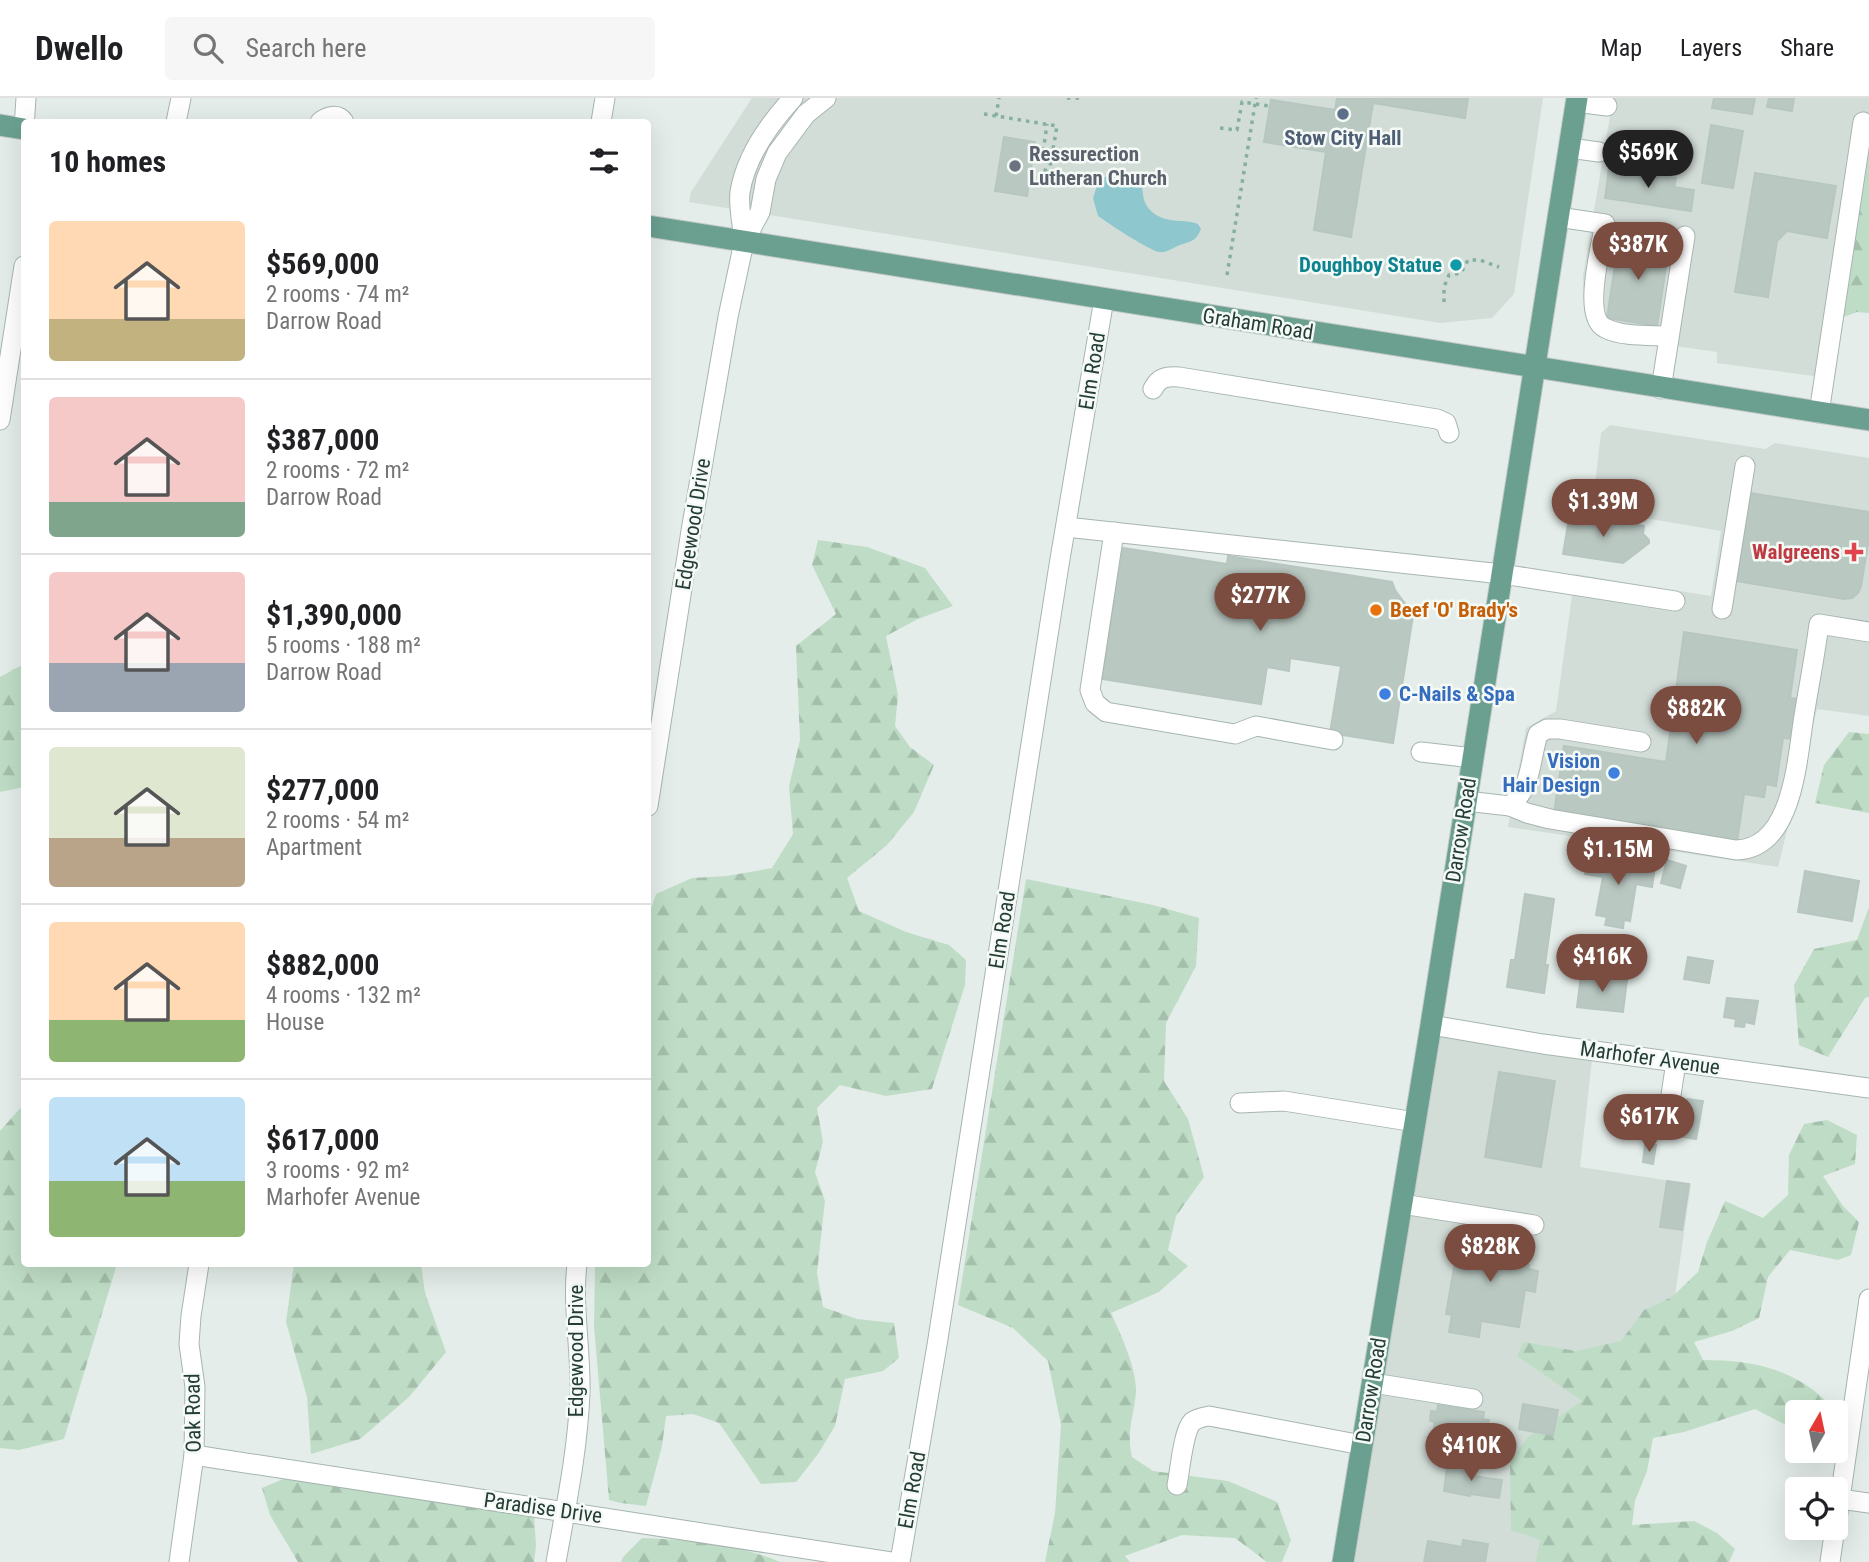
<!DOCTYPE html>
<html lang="en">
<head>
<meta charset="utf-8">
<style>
  :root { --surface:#fff; --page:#f6f6f6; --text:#202124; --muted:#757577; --line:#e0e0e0; --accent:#7b4d41 }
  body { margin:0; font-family:"Roboto Condensed",sans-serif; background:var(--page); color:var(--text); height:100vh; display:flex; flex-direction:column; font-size:26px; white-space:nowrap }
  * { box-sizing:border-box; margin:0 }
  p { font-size:23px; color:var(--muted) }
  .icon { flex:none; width:38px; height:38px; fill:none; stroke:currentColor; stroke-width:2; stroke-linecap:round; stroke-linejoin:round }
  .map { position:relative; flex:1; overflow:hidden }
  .details { position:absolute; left:21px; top:21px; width:630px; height:1148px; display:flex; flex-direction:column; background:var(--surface); border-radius:7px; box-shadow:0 7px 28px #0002 }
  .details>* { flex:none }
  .needle { width:46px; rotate:9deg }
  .fabs { position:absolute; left:1785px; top:1302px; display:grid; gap:14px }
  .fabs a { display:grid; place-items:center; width:63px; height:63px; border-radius:7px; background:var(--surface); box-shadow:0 7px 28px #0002; font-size:35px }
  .price { position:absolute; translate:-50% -60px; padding:0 16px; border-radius:24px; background:var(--accent); color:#fff; font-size:23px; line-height:46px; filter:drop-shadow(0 2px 4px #0008) }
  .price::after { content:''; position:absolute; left:50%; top:42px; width:21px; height:16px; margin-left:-10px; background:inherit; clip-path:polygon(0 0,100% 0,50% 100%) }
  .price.selected { background:#222; color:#fff }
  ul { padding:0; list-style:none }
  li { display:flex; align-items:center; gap:21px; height:175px; padding:0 28px }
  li+li { border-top:2px solid var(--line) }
  li span { display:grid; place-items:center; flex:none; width:196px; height:140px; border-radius:7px; color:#555 }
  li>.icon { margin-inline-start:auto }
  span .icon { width:84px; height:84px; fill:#fffc; stroke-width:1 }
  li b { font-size:30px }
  h2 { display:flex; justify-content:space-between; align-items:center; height:84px; padding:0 28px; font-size:30px }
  header { display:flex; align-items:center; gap:42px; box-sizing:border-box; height:98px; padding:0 35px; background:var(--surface); border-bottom:2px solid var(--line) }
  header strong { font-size:33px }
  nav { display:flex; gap:38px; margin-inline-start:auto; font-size:24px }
  .search { width:490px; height:63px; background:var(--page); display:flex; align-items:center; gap:18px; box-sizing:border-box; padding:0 24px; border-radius:7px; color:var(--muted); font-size:26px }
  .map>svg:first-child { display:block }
  .built { fill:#d3ddd8 }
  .forest { fill:url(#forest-firs) }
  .water { fill:#8fc7cf }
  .building { fill:#bac8c2; stroke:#b7c6c0; stroke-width:2 }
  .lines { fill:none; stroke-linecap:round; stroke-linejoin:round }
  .minor-casing { stroke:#a7b5b0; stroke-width:21 }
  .major-casing { stroke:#c2c9c7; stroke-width:23 }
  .path { stroke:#86afa1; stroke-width:3.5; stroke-dasharray:3.5 5; stroke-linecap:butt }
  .minor { stroke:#fff; stroke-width:19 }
  .major { stroke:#6ba091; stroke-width:21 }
  .service-dot { fill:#5c6f8a; stroke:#f5faf7; stroke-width:2.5 }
  .worship-dot { fill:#6b7280; stroke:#f5faf7; stroke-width:2.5 }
  .culture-dot { fill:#0f9aa8; stroke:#f5faf7; stroke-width:2.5 }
  .health-dot { fill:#e0444e; stroke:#f5faf7; stroke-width:2.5 }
  .food-dot { fill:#e8710a; stroke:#f5faf7; stroke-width:2.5 }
  .shop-dot { fill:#3f7fe0; stroke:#f5faf7; stroke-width:2.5 }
  .labels { text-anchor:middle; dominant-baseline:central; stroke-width:5; stroke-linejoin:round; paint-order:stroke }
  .service-label { font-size:21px; font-weight:bold; fill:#4e5e75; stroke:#f5faf7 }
  .worship-label { font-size:21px; font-weight:bold; fill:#5b616d; stroke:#f5faf7; text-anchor:start }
  .culture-label { font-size:21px; font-weight:bold; fill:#0d838f; stroke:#f5faf7; text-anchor:end }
  .street-label { font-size:21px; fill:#243e36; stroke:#f5faf7 }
  .health-label { font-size:21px; font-weight:bold; fill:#be3a42; stroke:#f5faf7; text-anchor:end }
  .food-label { font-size:21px; font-weight:bold; fill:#c56008; stroke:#f5faf7; text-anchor:start }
  .shop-label { font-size:21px; font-weight:bold; fill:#366cbe; stroke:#f5faf7; text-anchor:start }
</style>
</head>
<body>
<header>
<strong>Dwello</strong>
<div class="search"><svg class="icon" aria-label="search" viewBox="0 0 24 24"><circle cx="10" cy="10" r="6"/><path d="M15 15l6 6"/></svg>Search here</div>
<nav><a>Map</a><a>Layers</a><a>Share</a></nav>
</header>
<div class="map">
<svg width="1869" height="1464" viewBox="0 0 1869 1464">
  <defs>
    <pattern id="forest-firs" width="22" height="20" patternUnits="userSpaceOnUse" patternTransform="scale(1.75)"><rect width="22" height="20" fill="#bfddc6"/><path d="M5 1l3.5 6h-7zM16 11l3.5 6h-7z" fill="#a4bfab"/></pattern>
  </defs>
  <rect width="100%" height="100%" fill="#e4ede9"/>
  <!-- built -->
  <g class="built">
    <path d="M752 0H1543L1514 196 1492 220 1440 225 689 104 691 94Z"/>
    <path d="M1613 0H1869V54L1841 220 1835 281 1717 265V254L1604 238 1589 228 1584 213 1583 178Z"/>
    <path d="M1610 327 1765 351 1775 345 1869 360V618L1817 611 1778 769 1508 729 1526 630 1556 613 1575 476 1711 498 1721 433 1592 411 1601 335Z"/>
    <path d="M1424 924 1593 953 1580 1069 1691 1086 1662 1288 1565 1464H1343Z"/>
  </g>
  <!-- forest -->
  <g class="forest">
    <path d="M1869 54V215L1857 214 1841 220Z"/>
    <path d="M818 442 867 449 925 470 953 508 918 521 886 538 898 597 895 628 910 649 934 667 914 714 887 747 847 780 859 813 906 834 949 847 966 862 965 887 932 991 886 998 840 987 817 1010 823 1044 815 1074 825 1103 817 1175 823 1209 857 1221 894 1225 899 1260 883 1273 845 1281 835 1328 818 1356 796 1384 761 1386 719 1325 693 1316 666 1318 662 1348 646 1408 621 1405 609 1402 594 1228 595 1170V1166H648V819L656 796 692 780 727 778 772 770 793 736 789 688 800 642 796 548 836 516 812 467Z"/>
    <path d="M24 566V689L0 694V579Z"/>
    <path d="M1849 634 1869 636V715L1815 705 1824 667Z"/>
    <path d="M1026 781 1153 807 1199 820 1196 868 1166 925 1164 983 1188 1021 1204 1079 1176 1118 1168 1152 1188 1168 1159 1194 1111 1215C1120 1235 1137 1271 1136 1294 1134 1319 1126 1332 1132 1359L1153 1373 1228 1383 1277 1404 1291 1442 1282 1464H1267L1235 1440 1182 1437 1125 1458 1130 1464H1045L1055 1415 1061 1327 1048 1263 1013 1230 958 1207Z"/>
    <path d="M1869 809V899L1865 900 1828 959 1799 947 1794 887 1814 851 1857 842Z"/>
    <path d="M24 1006V1166H117L64 1341 19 1352 0 1350V1033Z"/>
    <path d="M1827 1022 1857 1037 1855 1066 1823 1078 1843 1108 1859 1124 1851 1157 1838 1162 1790 1152 1768 1179 1759 1220 1732 1233 1694 1244 1703 1262C1753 1262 1796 1271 1831 1308L1828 1314H1797V1327L1784 1326 1755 1311 1684 1334 1653 1340 1647 1373 1635 1403 1632 1427 1694 1423 1717 1435 1735 1451 1729 1464H1536L1540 1442 1511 1432 1510 1363 1528 1339 1582 1303 1517 1258 1524 1244 1576 1253 1621 1243 1644 1212 1672 1199 1698 1174 1707 1144 1725 1103 1763 1120 1788 1097 1789 1057 1804 1026Z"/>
    <path d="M294 1166H421L425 1195 446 1254 409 1299 360 1341 311 1356 307 1299 286 1224Z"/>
    <path d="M288 1379 534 1417 536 1448 534 1464H298L270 1417 262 1390Z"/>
    <path d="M642 1440C693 1442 733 1445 780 1464H621L623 1459Z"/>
  </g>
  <!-- water -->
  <path class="water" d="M1120 76C1154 85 1135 95 1150 112 1165 127 1183 120 1198 126L1201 131C1196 143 1192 143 1180 147 1174 149 1167 155 1160 154 1151 154 1108 125 1098 118L1093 100 1099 82 1109 77Z"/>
  <!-- building -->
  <g class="building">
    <path d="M1337 0H1468L1465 20 1373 5 1351 139 1314 132 1326 54 1264 44 1271 2 1335 12Z"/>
    <path d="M1714 0H1755L1752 16 1712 10Z"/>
    <path d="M1769 0H1794L1792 13 1767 9Z"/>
    <path d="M1711 27 1743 33 1733 90 1702 85Z"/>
    <path d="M1004 39 1035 44 1027 98 995 93Z"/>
    <path d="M1609 70 1676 80 1674 89 1694 92 1691 113 1605 100Z"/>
    <path d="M1755 75 1836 88 1827 140 1787 133 1777 143 1768 199 1735 194Z"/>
    <path d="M1619 141 1669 149 1657 228 1607 220Z"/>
    <path d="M1750 395 1869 414V440L1861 488 1858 495 1852 500 1844 501 1736 483Z"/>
    <path d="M1570 415 1644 428 1643 436 1649 442V445L1623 465 1563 456Z"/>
    <path d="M1123 450 1227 466 1228 458 1392 484 1395 492 1406 507 1414 511 1393 645 1330 635 1341 568 1290 560 1289 573 1267 569 1261 606 1102 581Z"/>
    <path d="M1684 534 1797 552 1790 600 1798 601 1792 641 1783 640 1776 688 1766 686 1764 699 1744 696 1737 744 1554 715 1564 648 1666 664Z"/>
    <path d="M1588 758 1655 769 1652 789 1636 786 1630 823 1624 822 1623 830 1605 827 1607 819 1596 817 1603 779 1585 776Z"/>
    <path d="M1667 762 1686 768 1680 790 1661 785Z"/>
    <path d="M1805 773 1859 783 1852 823 1798 814Z"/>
    <path d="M1525 796 1554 801 1545 867H1548L1544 895 1507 889 1511 862H1515Z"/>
    <path d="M1688 859 1713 863 1709 885 1684 881Z"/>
    <path d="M1581 877 1627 882 1623 914 1577 909Z"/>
    <path d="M1727 900 1758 903 1754 926 1745 924 1744 929 1735 928 1736 921 1724 919Z"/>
    <path d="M1499 974 1555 983 1541 1069 1485 1059Z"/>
    <path d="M1687 1001 1703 1003 1696 1041 1671 1037 1677 1006 1685 1007Z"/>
    <path d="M1645 1046 1656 1047 1653 1066 1643 1064Z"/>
    <path d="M1667 1083 1689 1086 1682 1132 1660 1129Z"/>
    <path d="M1470 1130 1523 1138 1519 1165 1529 1167 1528 1171 1538 1173 1535 1194 1525 1192 1519 1229 1481 1223 1479 1239 1449 1234 1452 1217 1446 1216 1455 1164 1471 1167 1476 1137 1469 1136Z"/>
    <path d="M1523 1306 1558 1312 1553 1337 1519 1331Z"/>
    <path d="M1438 1307 1484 1314 1483 1321 1489 1322 1487 1332 1482 1331 1481 1338 1434 1330 1435 1324 1430 1323 1431 1313 1437 1314Z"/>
    <path d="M1460 1368 1474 1370 1473 1378 1502 1382 1499 1400 1470 1396V1398L1444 1393 1447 1369 1460 1371Z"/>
    <path d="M1463 1442 1488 1446 1485 1464H1424L1428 1443 1462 1449Z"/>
  </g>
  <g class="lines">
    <!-- minor casing -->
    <g class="minor-casing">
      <g id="minor">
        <path d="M1576 4 1607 8"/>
        <path d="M176 24 181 0"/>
        <path d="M320 24C327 18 338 15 344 24"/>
        <path d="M601 24 605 0"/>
        <path d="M24 30 26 0"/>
        <path d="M1569 50 1599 54"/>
        <path d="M1558 119 1605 126C1601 148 1582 219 1605 230 1622 239 1650 237 1669 238"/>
        <path d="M744 143C743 128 738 109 740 94 746 58 769 26 793 0"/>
        <path d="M1153 291C1159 279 1167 278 1179 279L1437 321 1446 325 1449 335"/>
        <path d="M1661 291 1685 138"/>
        <path d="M1819 315 1863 24"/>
        <path d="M0 322 24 168"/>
        <path d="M1066 429 1502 476 1675 503"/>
        <path d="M1114 434 1090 592 1095 605 1106 614 1235 636 1256 628 1333 642"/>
        <path d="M1722 511 1745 368"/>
        <path d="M1421 654 1473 660"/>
        <path d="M1466 703 1510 708C1532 689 1530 662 1538 636L1547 631H1560L1641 644"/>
        <path d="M648 708 691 433 728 219 744 144 760 114 766 81 777 55 806 16 826 0"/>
        <path d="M1510 708 1527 715 1550 721 1736 752C1794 751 1797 659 1804 618 1809 587 1815 557 1819 526L1869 534"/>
        <path d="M1431 927 1543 946 1869 990"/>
        <path d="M1240 1005 1284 1003 1415 1024"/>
        <path d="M1666 1030 1676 964"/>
        <path d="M1402 1106 1534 1127"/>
        <path d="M1373 1285 1473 1301"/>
        <path d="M194 1357 891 1464"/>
        <path d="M1177 1387C1180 1373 1183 1334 1192 1324 1197 1320 1203 1319 1209 1318L1362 1347"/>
        <path d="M1840 1401 1869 1405"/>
        <path d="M1836 1428 1869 1201"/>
        <path d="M179 1464 194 1357 195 1289 189 1246 191 1218 199 1166"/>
        <path d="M556 1464C566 1408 578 1351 580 1294 581 1251 572 1208 577 1166"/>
        <path d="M900 1464 937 1247 1059 467 1104 201"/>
        <path d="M1830 1464 1835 1430"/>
      </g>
    </g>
    <!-- major casing -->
    <g class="major-casing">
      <g id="major">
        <path d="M0 27 24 31"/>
        <path d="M648 128 1869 322"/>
        <path d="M1343 1464 1431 927 1577 0"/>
      </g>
    </g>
    <!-- path -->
    <g class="path">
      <path d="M1067 0H1081"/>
      <path d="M984 16 1057 28 1048 80 1044 79 1048 56 1043 55 1047 26"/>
      <path d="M996 18 999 0"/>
      <path d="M1220 30 1237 32 1242 4 1270 8"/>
      <path d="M1227 177 1256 0"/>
      <path d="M1444 204V189L1449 177 1461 175 1468 162H1480L1499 169"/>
    </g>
    <!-- minor -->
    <use href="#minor" class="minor"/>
    <!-- major -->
    <use href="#major" class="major"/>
  </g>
  <!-- markers -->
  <circle class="service-dot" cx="1343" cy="16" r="7"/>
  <circle class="worship-dot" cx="1015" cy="68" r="7"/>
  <circle class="culture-dot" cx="1456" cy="167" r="7"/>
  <path class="health-dot" d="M1850.5 443.5h7v7h7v7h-7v7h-7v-7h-7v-7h7z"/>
  <circle class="food-dot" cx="1376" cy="512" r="7"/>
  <g class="shop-dot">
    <circle cx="1385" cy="596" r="7"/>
    <circle cx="1614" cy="675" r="7"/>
  </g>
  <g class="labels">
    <!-- service labels -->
    <g class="service-label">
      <text x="1343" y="40">Stow City Hall</text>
    </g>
    <!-- worship labels -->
    <g class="worship-label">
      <text x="1029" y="56">Ressurection<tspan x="1029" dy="24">Lutheran Church</tspan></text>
    </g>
    <!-- culture labels -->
    <g class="culture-label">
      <text x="1442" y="167">Doughboy Statue</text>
    </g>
    <!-- street labels -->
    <g class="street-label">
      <text transform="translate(1258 226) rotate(9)">Graham Road</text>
      <text transform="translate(1092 273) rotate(-81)">Elm Road</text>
      <text transform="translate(693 426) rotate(-81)">Edgewood Drive</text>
      <text transform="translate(1461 732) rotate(-81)">Darrow Road</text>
      <text transform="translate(1002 832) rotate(-81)">Elm Road</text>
      <text transform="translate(1650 960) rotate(8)">Marhofer Avenue</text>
      <text transform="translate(576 1253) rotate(-90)">Edgewood Drive</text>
      <text transform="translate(1371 1292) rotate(-81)">Darrow Road</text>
      <text transform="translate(193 1315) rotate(-91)">Oak Road</text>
      <text transform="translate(912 1392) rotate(-80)">Elm Road</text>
      <text transform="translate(543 1410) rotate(8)">Paradise Drive</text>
    </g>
    <!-- health labels -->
    <g class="health-label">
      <text x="1840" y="454">Walgreens</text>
    </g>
    <!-- food labels -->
    <g class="food-label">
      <text x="1390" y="512">Beef 'O' Brady's</text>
    </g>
    <!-- shop labels -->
    <g class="shop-label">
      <text x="1399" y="596">C-Nails &amp; Spa</text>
      <text x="1600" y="663" text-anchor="end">Vision<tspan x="1600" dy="24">Hair Design</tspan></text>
    </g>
  </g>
</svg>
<div class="fabs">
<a><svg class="needle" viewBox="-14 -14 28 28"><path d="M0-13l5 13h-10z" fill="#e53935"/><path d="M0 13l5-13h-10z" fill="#757577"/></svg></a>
<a><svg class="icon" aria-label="locate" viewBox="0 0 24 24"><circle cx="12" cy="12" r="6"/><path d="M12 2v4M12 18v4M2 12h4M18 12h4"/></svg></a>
</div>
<b class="price selected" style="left:1648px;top:92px">$569K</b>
<b class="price" style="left:1638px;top:184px">$387K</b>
<b class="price" style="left:1603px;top:441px">$1.39M</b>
<b class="price" style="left:1260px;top:535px">$277K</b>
<b class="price" style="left:1696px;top:648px">$882K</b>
<b class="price" style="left:1618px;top:789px">$1.15M</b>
<b class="price" style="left:1602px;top:896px">$416K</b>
<b class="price" style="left:1649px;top:1056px">$617K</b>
<b class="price" style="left:1490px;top:1186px">$828K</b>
<b class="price" style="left:1471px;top:1385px">$410K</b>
<section class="details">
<h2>10 homes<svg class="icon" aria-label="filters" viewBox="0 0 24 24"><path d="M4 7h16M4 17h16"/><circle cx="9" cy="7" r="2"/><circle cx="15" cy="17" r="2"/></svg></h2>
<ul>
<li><span style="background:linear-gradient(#ffd9b3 70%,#c2b280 0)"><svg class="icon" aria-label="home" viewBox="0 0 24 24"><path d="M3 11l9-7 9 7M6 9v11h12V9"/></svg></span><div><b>$569,000</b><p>2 rooms · 74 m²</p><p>Darrow Road</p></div></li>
<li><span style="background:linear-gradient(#f6c9c9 75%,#7fa58c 0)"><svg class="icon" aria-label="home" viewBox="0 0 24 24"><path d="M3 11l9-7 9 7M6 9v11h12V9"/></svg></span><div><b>$387,000</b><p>2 rooms · 72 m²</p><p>Darrow Road</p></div></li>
<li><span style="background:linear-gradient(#f6c9c9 65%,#9aa5b1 0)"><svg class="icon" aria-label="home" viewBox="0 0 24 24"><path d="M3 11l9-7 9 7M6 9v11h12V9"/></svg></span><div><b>$1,390,000</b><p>5 rooms · 188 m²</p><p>Darrow Road</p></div></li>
<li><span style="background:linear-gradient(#dfe7d0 65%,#b9a48a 0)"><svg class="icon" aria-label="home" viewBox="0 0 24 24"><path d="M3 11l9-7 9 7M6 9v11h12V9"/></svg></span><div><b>$277,000</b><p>2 rooms · 54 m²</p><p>Apartment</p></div></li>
<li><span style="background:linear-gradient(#ffd9b3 70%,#8fb573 0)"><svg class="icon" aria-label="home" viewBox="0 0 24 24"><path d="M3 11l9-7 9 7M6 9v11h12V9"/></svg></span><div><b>$882,000</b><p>4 rooms · 132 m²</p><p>House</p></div></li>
<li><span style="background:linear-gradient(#bfe0f5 60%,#8fb573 0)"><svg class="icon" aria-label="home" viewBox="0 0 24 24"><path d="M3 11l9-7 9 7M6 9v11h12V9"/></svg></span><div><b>$617,000</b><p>3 rooms · 92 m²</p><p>Marhofer Avenue</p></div></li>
</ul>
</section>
</div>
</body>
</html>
